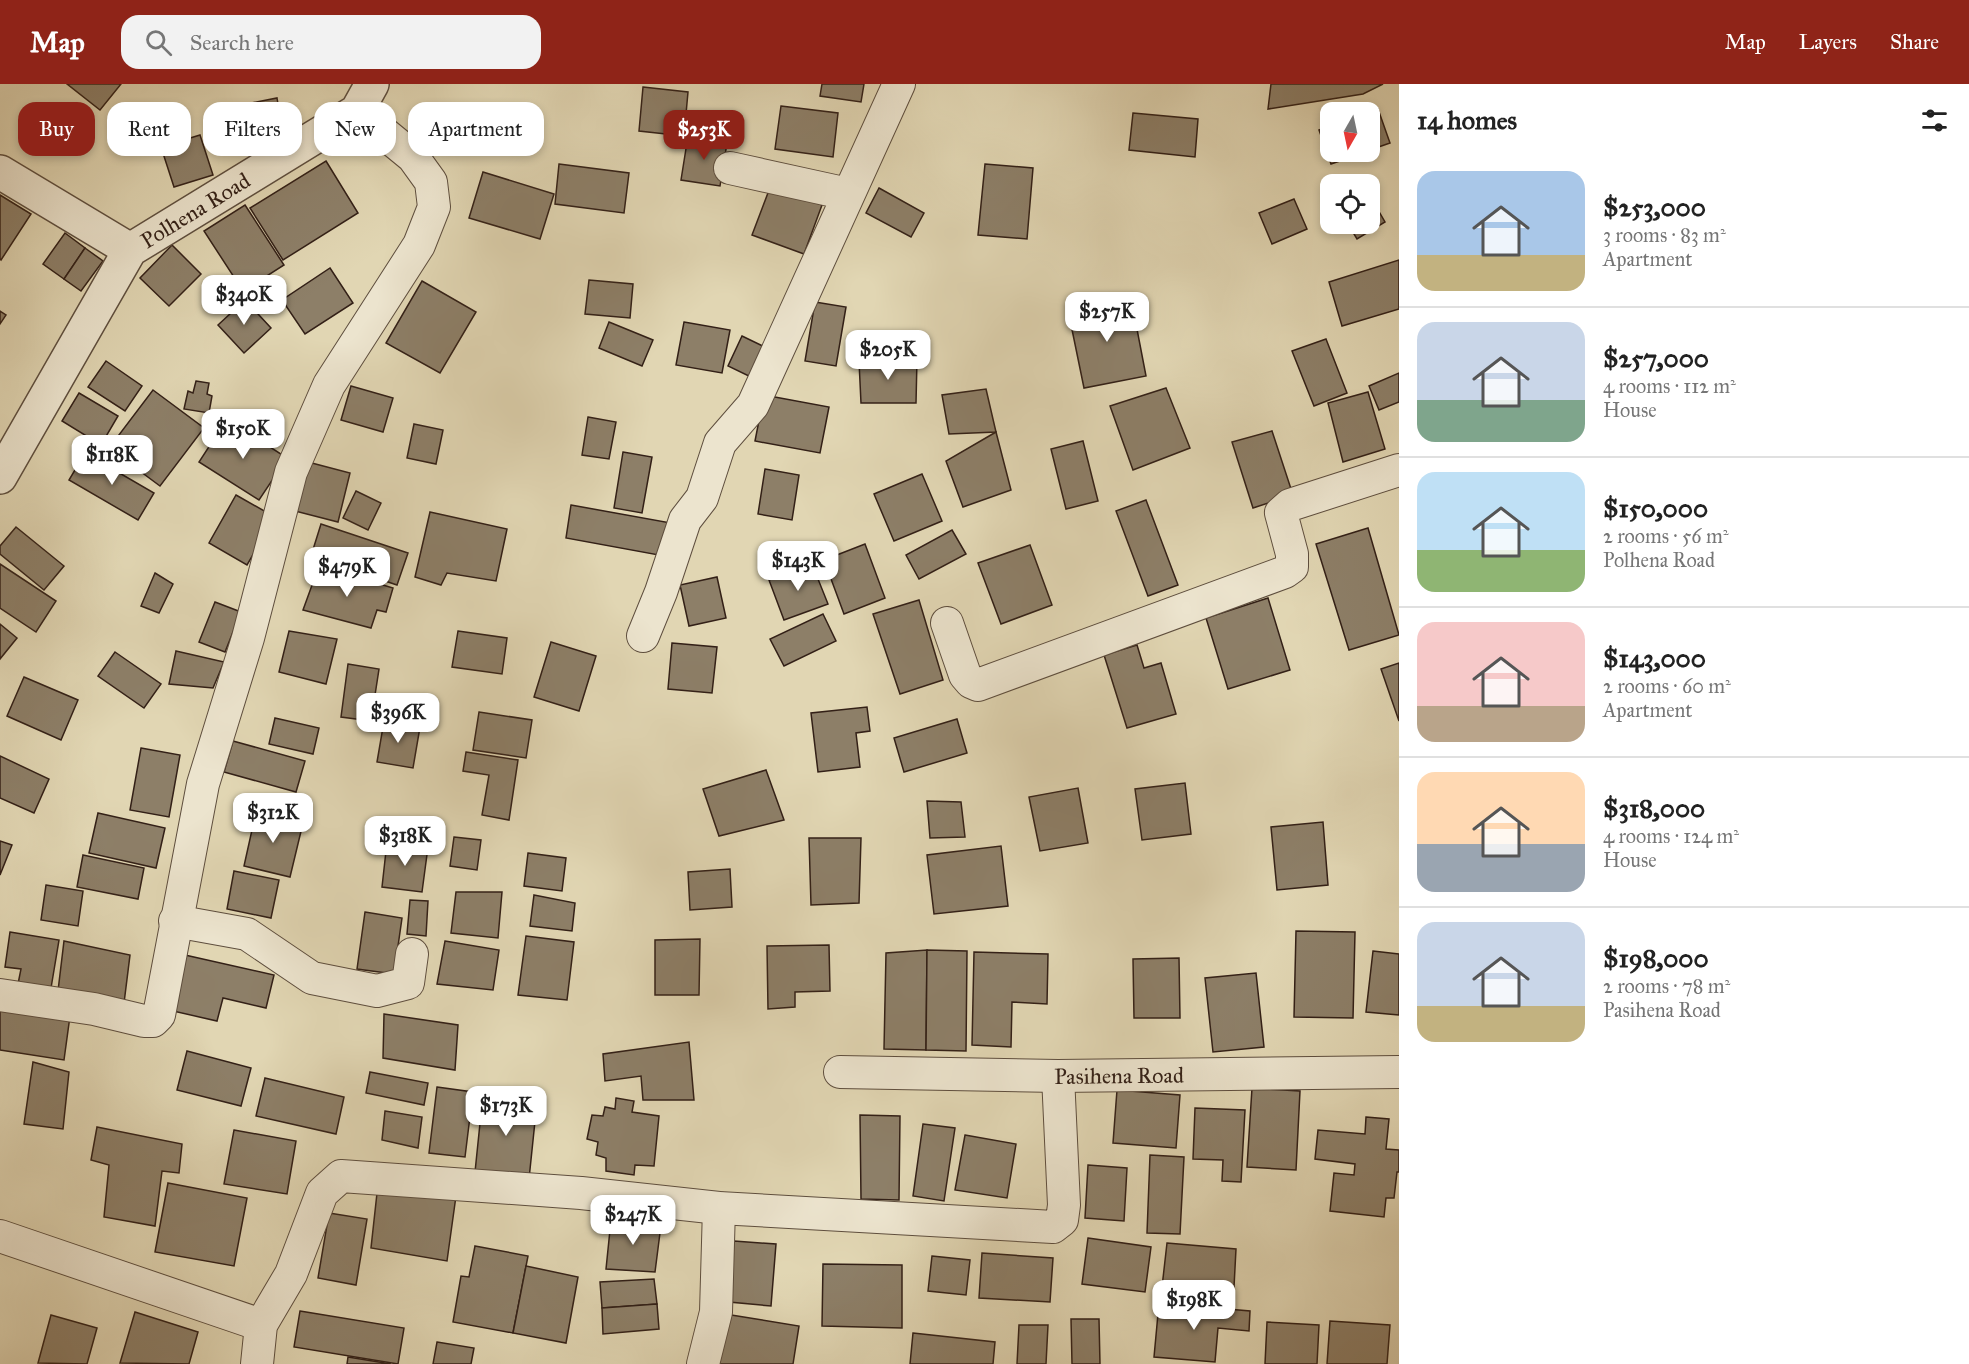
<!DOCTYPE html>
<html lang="en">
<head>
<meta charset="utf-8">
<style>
	:root { --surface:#fff; --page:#f2f2f2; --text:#222; --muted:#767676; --line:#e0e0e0; --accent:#8f2418 }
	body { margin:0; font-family:"IM FELL Great Primer",serif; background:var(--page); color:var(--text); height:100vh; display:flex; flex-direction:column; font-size:22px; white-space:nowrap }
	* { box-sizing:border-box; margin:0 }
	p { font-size:20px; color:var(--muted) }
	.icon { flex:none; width:33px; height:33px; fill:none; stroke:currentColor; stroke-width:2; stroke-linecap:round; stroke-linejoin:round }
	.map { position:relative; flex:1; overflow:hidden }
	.details { display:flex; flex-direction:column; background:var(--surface); width:570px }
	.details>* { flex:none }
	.guide { position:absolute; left:18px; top:18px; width:570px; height:54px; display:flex; gap:12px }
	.needle { width:39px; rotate:189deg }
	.buttons { position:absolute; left:1320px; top:18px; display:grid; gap:12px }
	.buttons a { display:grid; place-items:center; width:60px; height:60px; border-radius:12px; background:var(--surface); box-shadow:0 3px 9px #0003; font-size:30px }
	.price { position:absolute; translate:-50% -51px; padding:0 14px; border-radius:12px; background:#fff; color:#222; font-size:20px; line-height:39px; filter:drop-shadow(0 2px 3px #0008) }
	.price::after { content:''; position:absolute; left:50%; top:36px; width:18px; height:14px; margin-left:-9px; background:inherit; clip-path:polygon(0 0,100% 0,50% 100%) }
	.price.active { background:var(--accent); color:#fff }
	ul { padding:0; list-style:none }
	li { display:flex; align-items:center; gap:18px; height:150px; padding:0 18px }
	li+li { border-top:2px solid var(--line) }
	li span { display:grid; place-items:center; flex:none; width:168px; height:120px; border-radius:18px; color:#555 }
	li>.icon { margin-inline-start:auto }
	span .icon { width:72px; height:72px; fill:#fffc; stroke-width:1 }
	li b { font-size:26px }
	h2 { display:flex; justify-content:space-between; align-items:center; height:72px; padding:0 18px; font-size:26px }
	.chip { padding:0 21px; border-radius:18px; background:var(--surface); box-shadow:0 3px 9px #0003; font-size:21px; line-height:54px }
	.chip.active { background:var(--accent); color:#fff }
	header { display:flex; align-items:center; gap:36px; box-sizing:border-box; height:84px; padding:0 30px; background:var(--accent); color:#fff }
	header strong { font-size:28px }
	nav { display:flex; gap:33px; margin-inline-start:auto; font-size:21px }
	.search { width:420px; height:54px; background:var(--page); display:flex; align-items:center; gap:15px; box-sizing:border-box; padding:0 21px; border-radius:18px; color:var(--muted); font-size:22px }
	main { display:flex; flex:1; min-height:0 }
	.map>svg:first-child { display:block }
	.building { fill:#8d7f68; stroke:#332017; stroke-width:1.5 }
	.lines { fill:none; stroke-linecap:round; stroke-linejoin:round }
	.minor-casing { stroke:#5e4e3e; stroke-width:34 }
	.tertiary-casing { stroke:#5e4e3e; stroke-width:36 }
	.minor { stroke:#ece4ce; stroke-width:32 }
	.tertiary { stroke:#ece4ce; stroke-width:33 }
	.labels { text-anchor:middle; stroke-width:4.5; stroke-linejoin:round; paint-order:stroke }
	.street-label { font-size:22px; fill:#332017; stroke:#ece4ce }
</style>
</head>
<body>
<header>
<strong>Map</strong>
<div class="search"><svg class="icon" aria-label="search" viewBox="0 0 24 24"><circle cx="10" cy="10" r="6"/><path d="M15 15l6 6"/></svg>Search here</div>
<nav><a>Map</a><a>Layers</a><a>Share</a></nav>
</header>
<main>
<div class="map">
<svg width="1399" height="1280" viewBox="0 0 1399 1280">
	<rect width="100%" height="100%" fill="#e1d6b3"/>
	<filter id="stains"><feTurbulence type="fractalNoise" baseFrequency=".00333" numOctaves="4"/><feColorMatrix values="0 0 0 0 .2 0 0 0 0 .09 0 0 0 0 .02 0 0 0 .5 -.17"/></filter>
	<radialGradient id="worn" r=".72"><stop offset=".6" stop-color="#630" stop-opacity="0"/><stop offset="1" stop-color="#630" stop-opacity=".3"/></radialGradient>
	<g class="building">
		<polygon points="67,0 121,0 100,26"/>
		<polygon points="822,0 864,0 861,18 820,12"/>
		<polygon points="1271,0 1383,0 1363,10 1268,25"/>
		<polygon points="643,3 688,8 684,52 639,47"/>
		<polygon points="277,14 283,50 247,57 241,21"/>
		<polygon points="781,22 838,29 833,73 775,65"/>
		<polygon points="1378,25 1390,59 1370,66 1369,28"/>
		<polygon points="1133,29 1198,35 1195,73 1129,66"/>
		<polygon points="1330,42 1330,68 1366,68 1331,80 1319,46"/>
		<polygon points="200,51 213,91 174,103 161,63"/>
		<polygon points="688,52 727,59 720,102 681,96"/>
		<polygon points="326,77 358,129 283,176 250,124"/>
		<polygon points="559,80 629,89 624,129 555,120"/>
		<polygon points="985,80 1033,84 1027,155 978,151"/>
		<polygon points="483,88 554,110 540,155 469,134"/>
		<polygon points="771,101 822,121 804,170 752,151"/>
		<polygon points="879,104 924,129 911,153 866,129"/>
		<polygon points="0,111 31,130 1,176 0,175"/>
		<polygon points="1370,112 1385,138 1357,155 1348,140 1370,140"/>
		<polygon points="1294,115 1307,145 1272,160 1259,129"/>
		<polygon points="245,121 284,181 243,207 204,147"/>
		<polygon points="65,149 85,164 64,195 43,180"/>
		<polygon points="172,161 201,190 169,222 140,194"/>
		<polygon points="85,164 103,177 81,207 64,195"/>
		<polygon points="1399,176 1399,225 1342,242 1329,198"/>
		<polygon points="330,184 353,219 305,250 282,216"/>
		<polygon points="589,196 633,200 630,234 585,230"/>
		<polygon points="422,197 476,228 440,289 386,259"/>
		<polygon points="1131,214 1146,292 1084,304 1068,226"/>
		<polygon points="245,216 271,244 244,269 218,241"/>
		<polygon points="815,218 846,223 836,282 805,277"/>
		<polygon points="0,227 6,231 0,240"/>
		<polygon points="609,238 653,256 642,282 599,264"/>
		<polygon points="684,238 730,246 722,289 676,281"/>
		<polygon points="742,252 769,265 755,295 728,282"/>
		<polygon points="1326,255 1347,309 1314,322 1292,267"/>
		<polygon points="917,275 916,319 861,319 859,277"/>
		<polygon points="106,277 142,302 125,327 88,303"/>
		<polygon points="1399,289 1399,318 1379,326 1369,302"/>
		<polygon points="196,297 209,299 207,310 212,312 209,329 184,325 188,307 193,309"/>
		<polygon points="351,302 393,314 383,348 341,336"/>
		<polygon points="1166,304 1190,364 1133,386 1110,322"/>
		<polygon points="986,305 996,348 949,350 942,311"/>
		<polygon points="153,306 204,344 160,402 109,364"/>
		<polygon points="1368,308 1385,365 1343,378 1328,319"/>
		<polygon points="79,309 118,332 101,361 62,337"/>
		<polygon points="764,311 829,323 820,369 755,357"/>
		<polygon points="588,333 616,338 609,375 582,371"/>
		<polygon points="227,335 287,374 259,416 199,378"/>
		<polygon points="414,340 443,346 436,380 407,374"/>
		<polygon points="1272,347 1293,411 1253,424 1232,358"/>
		<polygon points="996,348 1011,406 963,423 946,377"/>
		<polygon points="1083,357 1098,417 1066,425 1051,365"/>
		<polygon points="623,368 652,373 642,429 614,424"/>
		<polygon points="85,369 154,409 138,436 69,396"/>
		<polygon points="308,378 350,389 338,438 295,427"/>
		<polygon points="765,385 799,391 792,436 758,430"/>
		<polygon points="922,390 942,437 894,457 874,410"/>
		<polygon points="356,407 381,419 368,446 343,434"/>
		<polygon points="236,411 275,433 247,481 209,459"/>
		<polygon points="1146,416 1178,501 1148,512 1116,427"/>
		<polygon points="571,421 671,439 664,472 566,454"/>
		<polygon points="430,428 507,445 496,497 447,489 441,501 415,493"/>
		<polygon points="321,440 408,469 397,501 311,472"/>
		<polygon points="16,443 64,482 44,506 0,470 0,462"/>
		<polygon points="1368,444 1399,551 1349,566 1316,460"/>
		<polygon points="952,446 966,470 919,495 906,471"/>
		<polygon points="865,460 885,514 844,530 824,476"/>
		<polygon points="1030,461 1052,521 1001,540 978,479"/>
		<polygon points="0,480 56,517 36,548 0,524"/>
		<polygon points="812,480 828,520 784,536 769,496"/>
		<polygon points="319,482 393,504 386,528 377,526 371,544 303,526"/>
		<polygon points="155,489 173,500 159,529 141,522"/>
		<polygon points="717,493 726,534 689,542 680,501"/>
		<polygon points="1268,514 1290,586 1228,605 1206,534"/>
		<polygon points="919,516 943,596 900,610 873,530"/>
		<polygon points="215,518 241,528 225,568 199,558"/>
		<polygon points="823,530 836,557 784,582 770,555"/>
		<polygon points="0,540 17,554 0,575"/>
		<polygon points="289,547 337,555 326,600 279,588"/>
		<polygon points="458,547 507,554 502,590 452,583"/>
		<polygon points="551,558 596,572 579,627 534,613"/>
		<polygon points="672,559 717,563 712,609 668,605"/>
		<polygon points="1137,561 1144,584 1161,579 1176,630 1127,644 1104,571"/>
		<polygon points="176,567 224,578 213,604 169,600"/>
		<polygon points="115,568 161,600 144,624 98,592"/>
		<polygon points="1399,579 1399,637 1381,585"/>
		<polygon points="348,580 379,585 371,637 341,633"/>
		<polygon points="24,593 78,616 61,656 7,632"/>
		<polygon points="867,623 870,647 856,649 860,683 818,688 811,629"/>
		<polygon points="479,628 532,636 526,674 473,666"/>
		<polygon points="275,634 319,644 313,670 269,660"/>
		<polygon points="957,635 967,669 904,688 894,654"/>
		<polygon points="384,637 420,643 413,684 377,678"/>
		<polygon points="233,657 305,677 296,708 224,688"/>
		<polygon points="141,664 180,671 169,733 130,726"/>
		<polygon points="466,668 518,676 509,736 482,731 489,691 463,687"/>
		<polygon points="0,672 49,695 34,729 0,714"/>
		<polygon points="766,686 784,736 719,752 703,705"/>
		<polygon points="1185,699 1191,750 1142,756 1135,705"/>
		<polygon points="1078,704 1088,759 1040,767 1029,713"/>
		<polygon points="927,717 961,718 965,753 930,754"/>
		<polygon points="256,728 303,739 290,793 244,782"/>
		<polygon points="98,729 165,744 156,784 89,769"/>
		<polygon points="1323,738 1328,801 1277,806 1271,743"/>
		<polygon points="454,753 481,756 477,786 450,782"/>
		<polygon points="809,754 861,754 859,819 811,821"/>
		<polygon points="0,757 12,761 0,791"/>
		<polygon points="387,758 428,763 422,808 382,803"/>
		<polygon points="1001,762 1008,822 934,830 927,771"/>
		<polygon points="528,769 566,774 562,807 524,802"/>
		<polygon points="83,771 144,784 138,815 77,803"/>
		<polygon points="730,785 732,823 690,826 688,788"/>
		<polygon points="234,787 279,796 271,834 227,825"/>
		<polygon points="46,801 83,807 78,842 41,836"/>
		<polygon points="456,808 502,808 498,854 451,849"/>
		<polygon points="534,811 575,819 572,847 530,842"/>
		<polygon points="410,816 428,817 426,852 407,850"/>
		<polygon points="365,828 402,834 394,890 357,885"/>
		<polygon points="1296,847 1355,848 1353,934 1294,933"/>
		<polygon points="10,848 59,856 50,910 17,905 21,885 5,883"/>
		<polygon points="526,852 574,858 567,916 518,911"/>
		<polygon points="700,855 699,911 655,911 655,856"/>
		<polygon points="64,857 130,871 124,919 58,907"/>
		<polygon points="445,857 499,866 493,906 437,900"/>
		<polygon points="829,861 830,907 795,908 795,923 768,925 767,862"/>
		<polygon points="927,866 926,966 884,965 886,869"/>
		<polygon points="927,866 967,867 966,967 926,966"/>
		<polygon points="1373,867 1399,870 1399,931 1366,928"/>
		<polygon points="974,868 1048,870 1047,920 1012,918 1011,963 972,961"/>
		<polygon points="185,871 274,891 266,924 223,914 217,937 173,927"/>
		<polygon points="1179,874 1180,934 1134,934 1133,875"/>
		<polygon points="1256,889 1264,963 1213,968 1205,894"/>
		<polygon points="0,921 70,932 64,976 0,966"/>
		<polygon points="384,930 458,941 455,986 383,974"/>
		<polygon points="689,958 694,1016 643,1016 641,992 605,997 603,970"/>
		<polygon points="187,967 251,984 241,1022 177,1006"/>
		<polygon points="33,978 69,988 63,1045 24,1040"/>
		<polygon points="370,988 428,999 424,1021 366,1009"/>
		<polygon points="265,994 344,1013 336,1050 256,1032"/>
		<polygon points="437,1003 473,1008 465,1073 429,1069"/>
		<polygon points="1252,1004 1300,1007 1296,1086 1247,1083"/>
		<polygon points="1117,1006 1180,1011 1176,1064 1113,1059"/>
		<polygon points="483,1010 537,1018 529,1095 475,1088"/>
		<polygon points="616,1014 634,1017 632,1028 659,1032 654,1082 635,1081 634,1091 606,1087 606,1074 596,1071 598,1058 587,1055 592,1031 603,1032 605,1023 615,1025"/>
		<polygon points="1195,1024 1245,1026 1241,1098 1222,1097 1223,1076 1193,1075"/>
		<polygon points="385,1027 422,1033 418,1064 382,1056"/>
		<polygon points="860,1031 900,1032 899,1116 861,1115"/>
		<polygon points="1366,1033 1389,1035 1386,1065 1399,1066 1399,1088 1397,1088 1394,1114 1386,1114 1384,1133 1330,1127 1334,1089 1354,1091 1355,1080 1315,1075 1318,1046 1365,1050"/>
		<polygon points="923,1040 955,1044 944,1117 913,1112"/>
		<polygon points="97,1043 182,1060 179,1089 162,1087 155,1142 104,1133 109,1081 91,1076"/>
		<polygon points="234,1046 296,1057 287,1110 224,1100"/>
		<polygon points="965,1051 1016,1060 1007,1114 955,1106"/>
		<polygon points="1150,1071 1184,1073 1180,1150 1147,1149"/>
		<polygon points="1088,1081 1127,1084 1124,1137 1085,1134"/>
		<polygon points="168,1099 247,1114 234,1182 155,1168"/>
		<polygon points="378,1100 456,1112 447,1177 371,1164"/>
		<polygon points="329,1129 367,1135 356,1201 318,1194"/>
		<polygon points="611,1136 661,1141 655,1188 606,1185"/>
		<polygon points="1088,1154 1151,1163 1145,1208 1082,1200"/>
		<polygon points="734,1157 776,1160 771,1222 729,1218"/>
		<polygon points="1167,1159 1236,1165 1234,1203 1207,1200 1203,1214 1161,1212"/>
		<polygon points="475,1162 528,1172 513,1249 453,1238 461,1192 469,1193"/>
		<polygon points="982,1169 1053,1174 1050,1218 979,1214"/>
		<polygon points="932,1172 970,1176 966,1211 928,1207"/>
		<polygon points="823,1180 902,1181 902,1244 822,1242"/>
		<polygon points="526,1182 578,1193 566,1259 513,1249"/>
		<polygon points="654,1195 657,1220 602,1224 600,1198"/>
		<polygon points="1159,1219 1250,1227 1249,1247 1218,1244 1215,1278 1154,1273"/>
		<polygon points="657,1220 659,1245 603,1250 602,1224"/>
		<polygon points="300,1227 404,1244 398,1280 294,1263"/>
		<polygon points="135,1228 198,1248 189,1280 120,1279"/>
		<polygon points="725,1230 799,1242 793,1280 717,1280"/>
		<polygon points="51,1231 97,1244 87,1280 38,1279"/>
		<polygon points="1071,1235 1099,1235 1100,1280 1072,1280"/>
		<polygon points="1330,1237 1390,1241 1387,1280 1327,1280"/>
		<polygon points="1267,1238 1319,1241 1317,1280 1265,1280"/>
		<polygon points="1019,1241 1048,1241 1046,1280 1017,1280"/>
		<polygon points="913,1249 995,1258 993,1280 910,1280"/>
		<polygon points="437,1258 474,1264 471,1280 433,1280"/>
		<polygon points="348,1273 391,1280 347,1280"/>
	</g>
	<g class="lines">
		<g class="minor-casing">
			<g id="minor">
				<polyline points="730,84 848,110"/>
				<polyline points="947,539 965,591 971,598 978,601 1285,488 1292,483 1292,470 1281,429 1290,421 1399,386"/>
				<polyline points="643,552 661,508 685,436 702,414 720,359 753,321 899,0"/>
				<polyline points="175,837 247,850 312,894 377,907 408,899 412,870"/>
				<polyline points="0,911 94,925 144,937 153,937 159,931 203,700 248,554 291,388 329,301 419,161 434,123 431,98 413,73 357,27"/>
				<path id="s1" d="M840 988 1058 992 1399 988"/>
				<polyline points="0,1152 261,1241"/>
				<polyline points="257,1280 261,1241 291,1190 322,1109 341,1092 581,1109 719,1124 1053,1143 1062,1136 1064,1121 1058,992"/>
				<polyline points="703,1280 716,1228 719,1124"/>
			</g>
		</g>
		<g class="tertiary-casing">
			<g id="tertiary">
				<polyline points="0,88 130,166"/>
				<path id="s2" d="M0 393 130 166 357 27 372 0"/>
			</g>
		</g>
		<use href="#minor" class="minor"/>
		<use href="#tertiary" class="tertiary"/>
	</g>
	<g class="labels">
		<g class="street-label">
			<text dy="8" stroke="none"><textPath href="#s2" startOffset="338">Polhena Road</textPath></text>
			<text dy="8" stroke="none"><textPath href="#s1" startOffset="279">Pasihena Road</textPath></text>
		</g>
	</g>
	<rect width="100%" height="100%" filter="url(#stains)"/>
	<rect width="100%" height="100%" fill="url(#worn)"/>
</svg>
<div class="buttons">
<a><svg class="needle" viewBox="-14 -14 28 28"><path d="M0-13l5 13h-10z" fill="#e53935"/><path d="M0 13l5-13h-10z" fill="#767676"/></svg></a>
<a><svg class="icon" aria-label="locate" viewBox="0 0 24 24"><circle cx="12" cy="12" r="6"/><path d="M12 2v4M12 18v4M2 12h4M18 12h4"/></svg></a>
</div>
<b class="price active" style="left:704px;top:77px">$253K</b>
<b class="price" style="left:244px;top:242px">$340K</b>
<b class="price" style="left:1107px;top:259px">$257K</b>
<b class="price" style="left:888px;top:297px">$205K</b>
<b class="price" style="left:243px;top:376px">$150K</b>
<b class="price" style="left:112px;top:402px">$118K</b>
<b class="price" style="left:798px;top:508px">$143K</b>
<b class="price" style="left:347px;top:514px">$479K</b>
<b class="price" style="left:398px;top:660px">$396K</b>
<b class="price" style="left:273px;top:760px">$312K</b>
<b class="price" style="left:405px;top:783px">$318K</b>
<b class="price" style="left:506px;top:1053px">$173K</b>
<b class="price" style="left:633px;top:1162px">$247K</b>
<b class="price" style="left:1194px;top:1247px">$198K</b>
<div class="guide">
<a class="chip active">Buy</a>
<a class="chip">Rent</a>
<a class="chip">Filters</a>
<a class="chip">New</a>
<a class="chip">Apartment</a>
</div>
</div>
<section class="details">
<h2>14 homes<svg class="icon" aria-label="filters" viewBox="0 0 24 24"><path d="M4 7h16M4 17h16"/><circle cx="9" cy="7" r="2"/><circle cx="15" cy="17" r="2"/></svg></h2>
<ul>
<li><span style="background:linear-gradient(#a9c7e8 70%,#c2b280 0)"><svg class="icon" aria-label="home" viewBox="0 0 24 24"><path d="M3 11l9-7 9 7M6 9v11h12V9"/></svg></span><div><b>$253,000</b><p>3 rooms · 83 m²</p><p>Apartment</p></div></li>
<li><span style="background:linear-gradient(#c9d6e8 65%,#7fa58c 0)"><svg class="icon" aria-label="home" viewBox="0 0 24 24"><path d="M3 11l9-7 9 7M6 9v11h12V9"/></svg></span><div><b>$257,000</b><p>4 rooms · 112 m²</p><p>House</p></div></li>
<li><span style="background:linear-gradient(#bfe0f5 65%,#8fb573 0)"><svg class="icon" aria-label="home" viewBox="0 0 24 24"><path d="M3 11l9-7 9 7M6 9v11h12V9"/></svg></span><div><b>$150,000</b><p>2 rooms · 56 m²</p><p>Polhena Road</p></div></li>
<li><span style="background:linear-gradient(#f6c9c9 70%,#b9a48a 0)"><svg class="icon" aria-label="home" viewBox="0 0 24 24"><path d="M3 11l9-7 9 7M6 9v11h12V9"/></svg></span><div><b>$143,000</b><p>2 rooms · 60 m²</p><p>Apartment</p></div></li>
<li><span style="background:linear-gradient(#ffd9b3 60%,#9aa5b1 0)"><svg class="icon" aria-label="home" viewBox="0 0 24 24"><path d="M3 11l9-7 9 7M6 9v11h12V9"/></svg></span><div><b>$318,000</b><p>4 rooms · 124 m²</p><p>House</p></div></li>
<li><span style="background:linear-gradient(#c9d6e8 70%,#c2b280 0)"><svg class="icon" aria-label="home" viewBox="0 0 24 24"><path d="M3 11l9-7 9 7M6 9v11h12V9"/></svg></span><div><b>$198,000</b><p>2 rooms · 78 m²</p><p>Pasihena Road</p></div></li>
</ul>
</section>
</main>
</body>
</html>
